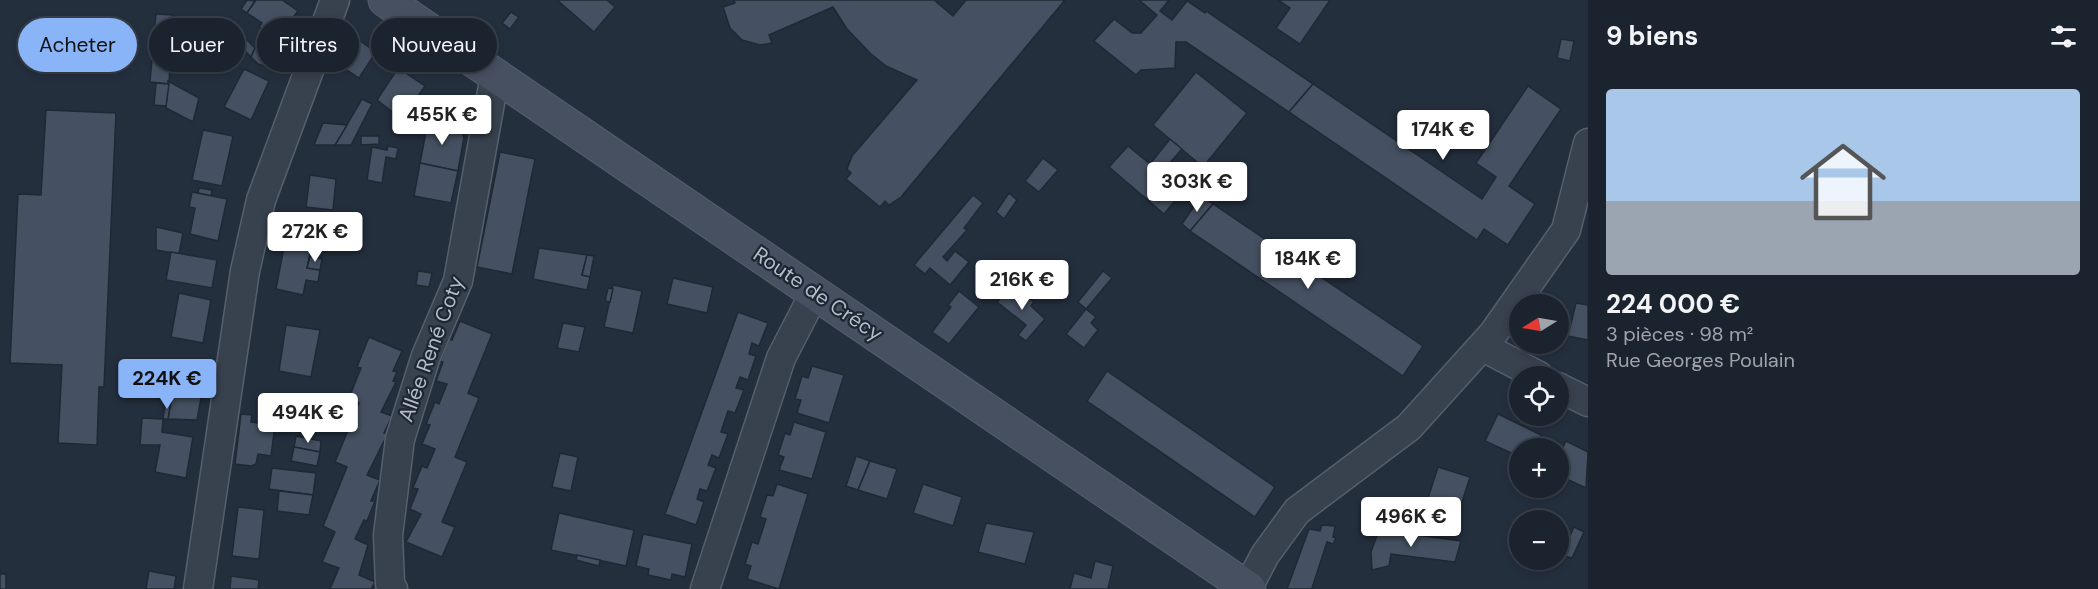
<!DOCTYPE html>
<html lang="fr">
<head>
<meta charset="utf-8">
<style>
	:root { --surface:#1b232e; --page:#242b36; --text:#f1f3f6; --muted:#a0a4aa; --line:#39404a; --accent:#8ab4f8 }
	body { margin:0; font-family:"DM Sans",sans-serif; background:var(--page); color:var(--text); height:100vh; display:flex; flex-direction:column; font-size:22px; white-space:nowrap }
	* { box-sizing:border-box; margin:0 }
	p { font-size:20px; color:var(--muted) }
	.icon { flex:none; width:33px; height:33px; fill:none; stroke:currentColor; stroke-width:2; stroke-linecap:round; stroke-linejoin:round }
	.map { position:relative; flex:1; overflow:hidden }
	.drawer { display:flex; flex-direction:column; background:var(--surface); width:510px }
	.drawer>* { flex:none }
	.banner { position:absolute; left:18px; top:18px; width:570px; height:54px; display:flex; gap:12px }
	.needle { width:39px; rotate:259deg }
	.fabs { position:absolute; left:1509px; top:294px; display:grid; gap:12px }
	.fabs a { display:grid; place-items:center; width:60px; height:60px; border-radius:50%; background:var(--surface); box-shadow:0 3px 9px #0003,0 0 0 2px var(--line); font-size:30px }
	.price { position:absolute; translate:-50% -51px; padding:0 14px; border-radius:6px; background:#fff; color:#222; font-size:20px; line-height:39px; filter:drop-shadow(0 2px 3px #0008) }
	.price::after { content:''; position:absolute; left:50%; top:36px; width:18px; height:14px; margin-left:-9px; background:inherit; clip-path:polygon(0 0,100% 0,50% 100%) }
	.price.active { background:var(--accent); color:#111 }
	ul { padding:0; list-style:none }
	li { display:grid; align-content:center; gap:12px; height:318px; padding:0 18px }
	li span { display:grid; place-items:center; height:186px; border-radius:6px; color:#555 }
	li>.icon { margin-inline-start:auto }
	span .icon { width:108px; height:108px; fill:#fffc; stroke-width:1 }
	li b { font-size:26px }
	h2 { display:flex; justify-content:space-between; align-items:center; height:72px; padding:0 18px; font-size:26px }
	.pill { padding:0 21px; border-radius:27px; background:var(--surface); box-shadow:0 3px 9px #0003,0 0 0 2px var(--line); font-size:21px; line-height:54px }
	.pill.active { background:var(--accent); color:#111 }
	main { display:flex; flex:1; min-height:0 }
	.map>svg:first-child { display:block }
	.building { fill:#455162; stroke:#1f2835; stroke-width:1.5 }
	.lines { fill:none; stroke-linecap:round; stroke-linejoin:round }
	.street-casing { stroke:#565f6c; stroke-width:31 }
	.secondary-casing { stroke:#565f6c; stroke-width:35 }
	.street { stroke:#38414e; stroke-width:28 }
	.secondary { stroke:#465061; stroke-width:33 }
	.labels { text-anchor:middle; stroke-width:4.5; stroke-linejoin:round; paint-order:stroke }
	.street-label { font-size:21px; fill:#b4bcc9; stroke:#1d2633 }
</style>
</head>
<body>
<main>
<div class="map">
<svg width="1588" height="589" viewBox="0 0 1588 589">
	<rect width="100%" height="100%" fill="#242f3e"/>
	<g class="building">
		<polygon points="247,0 255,1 247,13 241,9"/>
		<polygon points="282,0 298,11 277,38 259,27 262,23 247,13 256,0"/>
		<polygon points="557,0 607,0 615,7 594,32"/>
		<polygon points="734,0 934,0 953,16 966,0 1065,0 901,197 889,205 885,201 880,207 846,179 851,173 847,169 852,156 917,80 886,66 871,54 847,29 833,7 769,35 772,43 760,45 742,40 730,28 723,7 735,3"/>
		<polygon points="1139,0 1169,0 1160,11 1172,20 1187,1 1205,13 1206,11 1313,84 1289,112 1186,42 1176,42 1175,68 1141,70 1136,75 1094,41 1114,19 1132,33 1141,33 1157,15"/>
		<polygon points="1278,0 1330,0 1300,44 1276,28 1290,8"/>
		<polygon points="511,12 519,17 510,29 502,23"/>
		<polygon points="156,14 173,15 169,84 150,82"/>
		<polygon points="228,22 247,40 241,47 222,29"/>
		<polygon points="222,29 244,50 237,65 211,53"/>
		<polygon points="350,34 376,52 359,78 332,60"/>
		<polygon points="1561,39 1574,41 1570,61 1557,58"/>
		<polygon points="247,40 255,48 251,57 241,47"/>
		<polygon points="275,44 303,53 294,75 258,64 251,57 255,48 272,54"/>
		<polygon points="398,68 425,86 407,112 398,106 394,113 377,100"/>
		<polygon points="244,69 269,81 251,120 224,107"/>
		<polygon points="1196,72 1247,113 1203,167 1153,125"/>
		<polygon points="168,81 199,98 193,122 166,108"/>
		<polygon points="156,83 169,84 166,106 154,105"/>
		<polygon points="1313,84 1482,199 1496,177 1476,163 1528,86 1561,109 1509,186 1535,204 1508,245 1484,229 1477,240 1289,112"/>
		<polygon points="362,99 372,104 351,145 335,145"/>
		<polygon points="46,110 116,113 104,387 99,387 97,445 58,443 62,365 10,363 18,194 41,195"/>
		<polygon points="428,121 458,127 464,137 458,171 420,163"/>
		<polygon points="323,123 347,125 335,145 314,145"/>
		<polygon points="203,130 233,136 222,186 192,180"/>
		<polygon points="361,136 379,136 379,144 361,145"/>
		<polygon points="1170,139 1182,149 1161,173 1150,164"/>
		<polygon points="388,146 398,148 396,159 386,157 382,183 367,180 372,147 387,150"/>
		<polygon points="1128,146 1183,191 1164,214 1109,167"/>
		<polygon points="500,152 535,159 512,274 477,267"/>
		<polygon points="1043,158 1058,170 1039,192 1025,181"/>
		<polygon points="420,163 458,171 451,203 414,196"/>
		<polygon points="310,175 336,179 333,210 306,207"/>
		<polygon points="199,188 212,190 211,196 198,193"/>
		<polygon points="192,192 227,199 218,241 190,234 195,208 189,207"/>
		<polygon points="1009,193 1017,200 1004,219 996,212"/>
		<polygon points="973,195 983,203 964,228 967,230 943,257 947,261 955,251 969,262 950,285 930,268 925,274 914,265"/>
		<polygon points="1201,196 1213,204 1190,231 1182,224"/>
		<polygon points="1213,204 1423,346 1403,376 1190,231"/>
		<polygon points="288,226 315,231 307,268 320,270 318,282 306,280 303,295 276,289"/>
		<polygon points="156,227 183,233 179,254 156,250"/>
		<polygon points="539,248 587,255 582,275 590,277 587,290 533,279"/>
		<polygon points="171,252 217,260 212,288 166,280"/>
		<polygon points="587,255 594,256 590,277 582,275"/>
		<polygon points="310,256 322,259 320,270 307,268"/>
		<polygon points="418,271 432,273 429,287 416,285"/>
		<polygon points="1103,271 1112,278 1086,309 1078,302"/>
		<polygon points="673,278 713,287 707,313 667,304"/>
		<polygon points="613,285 642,291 633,333 604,327"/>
		<polygon points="1011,286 1034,302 1031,306 1045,319 1026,341 1018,335 1026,325 997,302"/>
		<polygon points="608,288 613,289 610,302 605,301"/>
		<polygon points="959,291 979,307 949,344 932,332 951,307 948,305"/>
		<polygon points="179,293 211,300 203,343 171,337"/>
		<polygon points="1576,303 1588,305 1588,340 1568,336"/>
		<polygon points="1086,309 1096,317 1091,323 1098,330 1084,348 1066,334"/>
		<polygon points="738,312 768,323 759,346 752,343 749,354 756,356 748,380 740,377 736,388 744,390 735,413 728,411 721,432 728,434 719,458 712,455 708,465 716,468 707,491 700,489 697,499 704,502 696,525 665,514"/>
		<polygon points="460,321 492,334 468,393 479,398 455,457 467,462 442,522 455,527 442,557 406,542 421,514 410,509 418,489 413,488 422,466 427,468 435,449 422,444 430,425 426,424 435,402 439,404 447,384 436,381 443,362 440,361 449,339 452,340"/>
		<polygon points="563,323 585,327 579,352 557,348"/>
		<polygon points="286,325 320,330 311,377 279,371"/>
		<polygon points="369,337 402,351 393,371 397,372 393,381 396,382 381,412 392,416 384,433 387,435 367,475 380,480 371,501 375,501 367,521 364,520 355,539 368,545 359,575 375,582 371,589 330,589 339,568 322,562 335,532 323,526 347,467 335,462 359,403 349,398 361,368 357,367"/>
		<polygon points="178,360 207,365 197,420 168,419"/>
		<polygon points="812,366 844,375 829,423 797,413 801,400 795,399 802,376 808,378"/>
		<polygon points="1107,371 1275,487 1255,517 1087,401"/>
		<polygon points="166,400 171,401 168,419 163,419"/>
		<polygon points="241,414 252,415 251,422 275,425 271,456 258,454 256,464 251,466 235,464"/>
		<polygon points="1498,414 1541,435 1535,448 1520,448 1520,457 1485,441"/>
		<polygon points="142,418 163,419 162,432 193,437 186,478 155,472 160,445 140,445"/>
		<polygon points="794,422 826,432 812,479 779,470 784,457 778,455 785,433 790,435"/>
		<polygon points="296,436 321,441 320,452 294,447"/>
		<polygon points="1566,441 1588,452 1586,488 1558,475 1558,456"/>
		<polygon points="294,447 320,452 317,466 291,461"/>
		<polygon points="560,453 578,457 571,491 552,487"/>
		<polygon points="856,456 870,461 858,490 846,486"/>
		<polygon points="870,461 897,469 887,499 858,490"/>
		<polygon points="1438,467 1470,477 1455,524 1423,514"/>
		<polygon points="272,468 316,473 313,495 269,489"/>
		<polygon points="777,484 808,494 779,589 747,579 751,566 745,564 752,542 758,544 766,519 760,517 767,495 773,496"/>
		<polygon points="923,484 962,497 953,526 913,513"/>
		<polygon points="279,491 313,495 309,515 277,511"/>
		<polygon points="238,507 264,510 259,559 232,556"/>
		<polygon points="559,513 634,530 626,566 551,550"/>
		<polygon points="986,523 1034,532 1025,564 978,552"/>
		<polygon points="1322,525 1335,526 1333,537 1336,538 1333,544 1327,542 1312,588 1314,589 1287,589 1309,529 1320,531"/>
		<polygon points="1574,527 1584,532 1572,558 1561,555"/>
		<polygon points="1379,530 1461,541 1455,562 1391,554 1389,566 1372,570 1371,552"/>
		<polygon points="643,534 692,544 685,577 672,574 671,580 648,575 649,569 636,566"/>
		<polygon points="577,555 600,560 599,566 576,560"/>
		<polygon points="1095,561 1113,566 1108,589 1070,589 1074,573 1091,578"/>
		<polygon points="149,571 176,576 174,589 146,589"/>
		<rect x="0" y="574" width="6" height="15"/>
		<polygon points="231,576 259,580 258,589 230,589"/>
	</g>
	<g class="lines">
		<g class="street-casing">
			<g id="street">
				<polyline points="1483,347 1539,376"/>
				<polyline points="1558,387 1588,402"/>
				<polyline points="198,589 245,271 261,200 335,0"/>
				<polyline points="393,589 390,584 388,535 400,439 426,356 458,281 495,75"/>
				<polyline points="705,589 781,358 815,292"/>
				<polyline points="1247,589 1265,555 1297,511 1409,427 1493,334 1566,230 1588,143"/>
			</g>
		</g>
		<g class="secondary-casing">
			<polyline id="secondary" points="385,0 1249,589"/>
		</g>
		<use href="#street" class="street"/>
		<use href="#secondary" class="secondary"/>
	</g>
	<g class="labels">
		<g class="street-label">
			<text transform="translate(818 294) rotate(34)" y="7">Route de Crécy</text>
			<text transform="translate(431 349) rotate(-70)" y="7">Allée René Coty</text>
		</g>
	</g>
</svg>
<div class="fabs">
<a><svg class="needle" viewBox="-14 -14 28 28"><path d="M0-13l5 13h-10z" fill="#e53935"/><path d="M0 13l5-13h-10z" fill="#a0a4aa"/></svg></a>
<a><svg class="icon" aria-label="locate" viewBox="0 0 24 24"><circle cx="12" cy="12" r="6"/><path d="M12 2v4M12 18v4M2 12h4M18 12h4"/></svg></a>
<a>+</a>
<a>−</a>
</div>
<b class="price" style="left:442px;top:146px">455K €</b>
<b class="price" style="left:1443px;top:161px">174K €</b>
<b class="price" style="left:1197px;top:213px">303K €</b>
<b class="price" style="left:315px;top:263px">272K €</b>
<b class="price" style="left:1308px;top:290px">184K €</b>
<b class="price" style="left:1022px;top:311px">216K €</b>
<b class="price active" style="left:167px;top:410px">224K €</b>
<b class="price" style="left:308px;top:444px">494K €</b>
<b class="price" style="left:1411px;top:548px">496K €</b>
<div class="banner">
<a class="pill active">Acheter</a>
<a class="pill">Louer</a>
<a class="pill">Filtres</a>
<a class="pill">Nouveau</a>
</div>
</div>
<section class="drawer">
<h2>9 biens<svg class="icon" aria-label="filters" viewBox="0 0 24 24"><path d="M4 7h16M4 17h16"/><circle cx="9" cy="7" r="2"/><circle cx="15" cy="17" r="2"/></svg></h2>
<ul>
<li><span style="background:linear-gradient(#a9c7e8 60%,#9aa5b1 0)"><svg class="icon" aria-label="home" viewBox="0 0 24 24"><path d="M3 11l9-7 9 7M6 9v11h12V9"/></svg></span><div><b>224 000 €</b><p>3 pièces · 98 m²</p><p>Rue Georges Poulain</p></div></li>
</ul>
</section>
</main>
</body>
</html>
